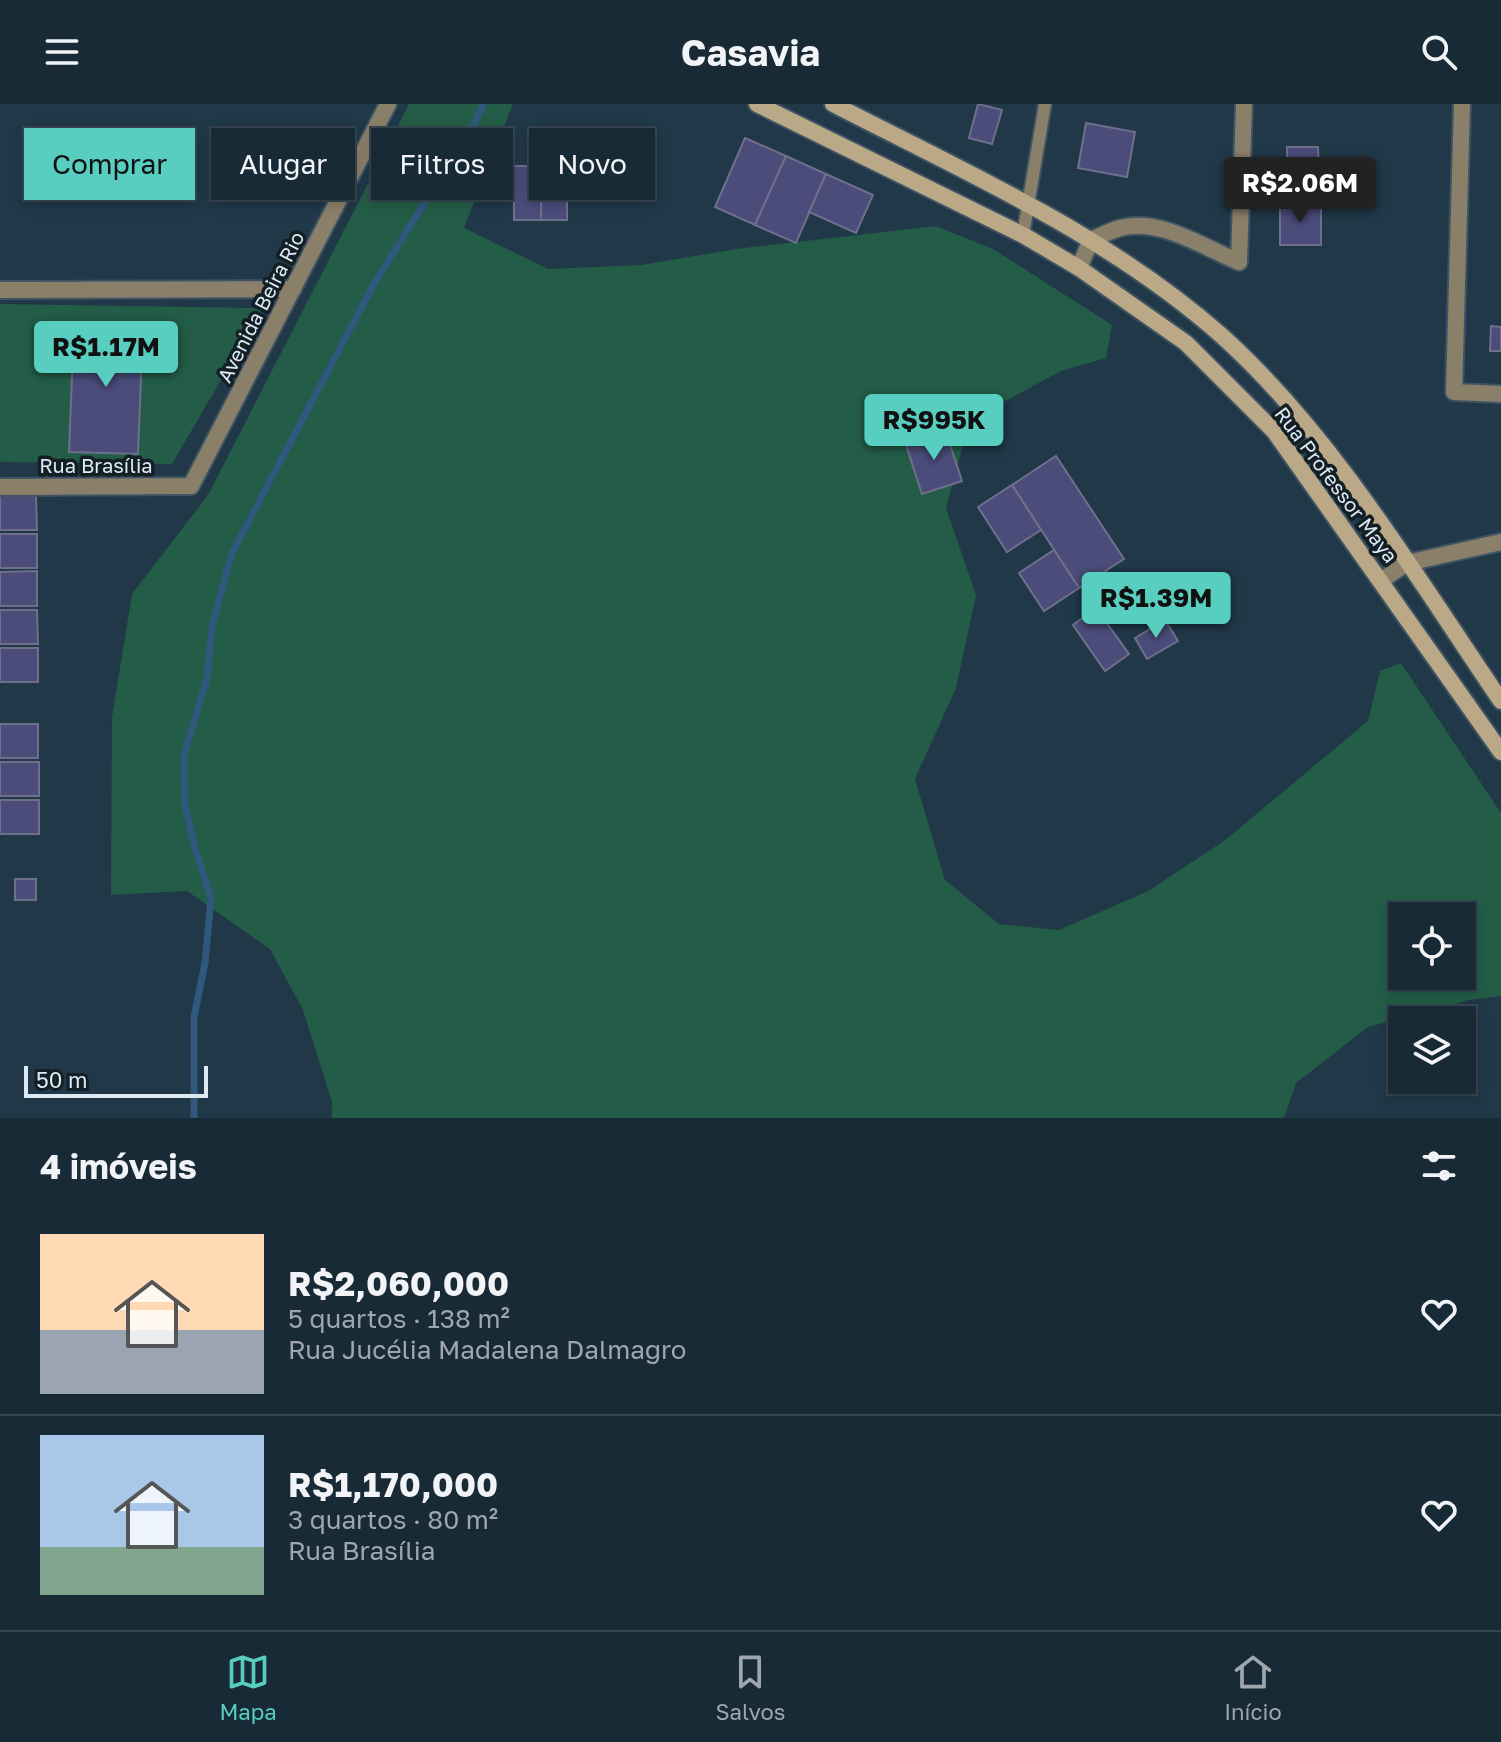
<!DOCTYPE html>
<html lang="pt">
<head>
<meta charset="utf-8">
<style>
	:root { --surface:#182a36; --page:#253642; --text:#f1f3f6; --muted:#9fa7ad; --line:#364651; --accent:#58cec0 }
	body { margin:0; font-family:"Golos Text",sans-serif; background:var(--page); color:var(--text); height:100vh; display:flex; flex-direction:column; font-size:30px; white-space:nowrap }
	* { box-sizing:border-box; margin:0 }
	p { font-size:26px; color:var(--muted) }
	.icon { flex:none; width:44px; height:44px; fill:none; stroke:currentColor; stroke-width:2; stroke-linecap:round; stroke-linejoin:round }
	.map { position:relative; height:1014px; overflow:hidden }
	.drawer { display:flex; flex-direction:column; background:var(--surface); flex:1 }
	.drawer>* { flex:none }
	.hud { position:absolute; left:24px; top:24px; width:800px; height:72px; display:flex; gap:16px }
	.fabs { position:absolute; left:1388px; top:798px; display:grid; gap:16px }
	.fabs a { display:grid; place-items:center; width:88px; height:88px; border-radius:0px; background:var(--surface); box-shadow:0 4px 12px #0003,0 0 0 2px var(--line); font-size:40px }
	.scale { position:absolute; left:24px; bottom:20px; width:184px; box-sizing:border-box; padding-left:8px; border:4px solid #dceaf4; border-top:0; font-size:22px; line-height:28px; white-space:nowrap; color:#dceaf4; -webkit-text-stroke:6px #141e25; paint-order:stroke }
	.price { position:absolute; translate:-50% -68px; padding:0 18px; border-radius:8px; background:var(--accent); color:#111; font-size:26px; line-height:52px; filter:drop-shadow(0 2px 4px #0008) }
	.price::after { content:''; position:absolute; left:50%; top:48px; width:24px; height:18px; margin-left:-12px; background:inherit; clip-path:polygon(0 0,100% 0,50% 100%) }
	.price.current { background:#222; color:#fff }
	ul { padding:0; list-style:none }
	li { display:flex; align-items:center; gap:24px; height:200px; padding:0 40px }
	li+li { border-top:2px solid var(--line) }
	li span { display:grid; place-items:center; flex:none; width:224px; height:160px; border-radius:0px; color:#555 }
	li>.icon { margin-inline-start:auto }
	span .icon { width:96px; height:96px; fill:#fffc; stroke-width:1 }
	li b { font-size:34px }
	h2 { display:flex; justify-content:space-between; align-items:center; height:96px; padding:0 40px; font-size:34px }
	.tag { padding:0 28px; border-radius:0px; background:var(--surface); box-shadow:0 4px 12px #0003,0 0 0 2px var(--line); font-size:28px; line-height:72px }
	.tag.current { background:var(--accent); color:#111 }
	header { display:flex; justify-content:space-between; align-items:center; height:104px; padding:0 40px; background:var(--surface); font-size:36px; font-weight:700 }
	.tabs { display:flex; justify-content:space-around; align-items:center; height:112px; border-top:2px solid var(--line); background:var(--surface); font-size:22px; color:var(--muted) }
	.tabs a { display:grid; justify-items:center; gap:4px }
	.tabs .current { color:var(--accent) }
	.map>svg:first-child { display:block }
	.green { fill:#235d47; fill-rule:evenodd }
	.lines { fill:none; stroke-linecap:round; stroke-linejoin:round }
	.stream { stroke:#30587c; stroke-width:7 }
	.building { fill:#4b4c7a; stroke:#6e708b; stroke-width:2 }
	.service-casing { stroke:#3e5464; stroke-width:16 }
	.minor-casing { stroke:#3e5464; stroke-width:20 }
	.secondary-casing { stroke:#3e5464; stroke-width:20 }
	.service { stroke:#8a7f69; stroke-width:12 }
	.minor { stroke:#8a7f69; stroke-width:16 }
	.secondary { stroke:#baa886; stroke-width:16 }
	.labels { text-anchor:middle; stroke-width:7; stroke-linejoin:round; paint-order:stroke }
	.street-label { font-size:20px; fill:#dceaf4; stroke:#141e25 }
</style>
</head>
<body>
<header><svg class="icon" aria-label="menu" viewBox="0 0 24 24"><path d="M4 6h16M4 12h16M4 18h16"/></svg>Casavia<svg class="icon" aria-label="search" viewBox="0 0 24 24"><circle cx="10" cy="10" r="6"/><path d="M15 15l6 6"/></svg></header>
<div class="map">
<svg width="1501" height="1014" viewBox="0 0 1501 1014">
	<rect width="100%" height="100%" fill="#203848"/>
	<g class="green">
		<path d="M409 0H513L464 124 548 165 641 161 736 145 936 122 993 145 1112 221 1106 254 1061 267 970 316 946 404 976 491 956 584 915 675 945 776 999 820 1059 826 1148 787 1224 737 1368 617 1380 567 1401 559 1501 709V892L1469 896 1368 923 1296 979 1284 1014H332V998L303 906 270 845 187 787 111 791 112 613 132 490 208 391ZM1402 812H1462V872H1402Z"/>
		<polygon points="0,200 263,204 172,360 0,358"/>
	</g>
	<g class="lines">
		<polyline class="stream" points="194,1014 194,913 205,859 211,794 195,744 185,701 184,651 207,574 212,522 232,449 375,178 476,17 483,0"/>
	</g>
	<g class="building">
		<polygon points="978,0 1002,6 992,40 969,34"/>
		<polygon points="1086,19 1135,28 1127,73 1078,64"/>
		<polygon points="745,34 786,52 755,121 715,103"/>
		<polygon points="1287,43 1318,43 1319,68 1287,68"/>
		<polygon points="786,52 826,70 796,139 755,121"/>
		<rect x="514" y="62" width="27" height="54"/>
		<rect x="541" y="62" width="26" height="54"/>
		<polygon points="826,70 873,91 856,129 809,108"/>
		<rect x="1280" y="101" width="41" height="40"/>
		<polygon points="74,220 143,222 138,350 69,348"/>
		<polygon points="1491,222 1501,223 1501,247 1490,247"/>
		<polygon points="945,325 962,377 922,390 905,338"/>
		<polygon points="1056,352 1124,455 1079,484 1012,381"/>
		<polygon points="1012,381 1041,426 1007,448 978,403"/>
		<polygon points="0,392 36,392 37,426 0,426"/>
		<rect x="0" y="430" width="37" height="34"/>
		<polygon points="1054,446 1079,484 1044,507 1019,469"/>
		<polygon points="37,467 37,502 0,502 0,468"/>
		<polygon points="1096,504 1129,550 1105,567 1073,521"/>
		<polygon points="0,506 37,506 38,540 0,540"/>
		<polygon points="1165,516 1178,537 1147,555 1135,534"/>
		<rect x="0" y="544" width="38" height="34"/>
		<rect x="0" y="620" width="38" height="34"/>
		<rect x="0" y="658" width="39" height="34"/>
		<rect x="0" y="696" width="39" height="34"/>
		<rect x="15" y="775" width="21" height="21"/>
	</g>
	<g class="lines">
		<g class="service-casing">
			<polyline id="service" points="1023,131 1045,0"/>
		</g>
		<g class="minor-casing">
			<g id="minor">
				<polyline points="1462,0 1454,288 1501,290"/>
				<path d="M1079 164 1091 136C1100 132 1110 127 1120 124 1159 113 1205 144 1239 158L1244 0"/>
				<polyline points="0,186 293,185"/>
				<polyline points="0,383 191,382 388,0"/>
				<polyline points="1382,476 1407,459 1501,438"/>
			</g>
		</g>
		<g class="secondary-casing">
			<g id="secondary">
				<polyline points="757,0 1023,131 1079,164 1186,239 1274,327 1501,648"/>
				<path d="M833 0C967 69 1108 131 1222 232 1333 332 1417 474 1501 597"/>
			</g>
		</g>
		<use href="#service" class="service"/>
		<use href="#minor" class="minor"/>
		<use href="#secondary" class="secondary"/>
	</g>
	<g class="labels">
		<g class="street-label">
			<text transform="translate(261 203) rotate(-63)" y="7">Avenida Beira Rio</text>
			<text x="96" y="369">Rua Brasília</text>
			<text transform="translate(1336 381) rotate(53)" y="7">Rua Professor Maya</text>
		</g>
	</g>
</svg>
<div class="fabs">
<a><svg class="icon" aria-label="locate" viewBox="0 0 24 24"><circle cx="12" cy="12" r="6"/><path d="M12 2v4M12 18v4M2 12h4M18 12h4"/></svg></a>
<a><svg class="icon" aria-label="layers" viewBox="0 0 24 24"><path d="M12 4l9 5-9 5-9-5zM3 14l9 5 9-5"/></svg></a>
</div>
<div class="scale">50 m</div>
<b class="price current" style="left:1300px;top:121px">R$2.06M</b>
<b class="price" style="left:106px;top:285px">R$1.17M</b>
<b class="price" style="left:934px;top:358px">R$995K</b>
<b class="price" style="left:1156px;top:536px">R$1.39M</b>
<div class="hud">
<a class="tag current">Comprar</a>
<a class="tag">Alugar</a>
<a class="tag">Filtros</a>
<a class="tag">Novo</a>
</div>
</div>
<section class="drawer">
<h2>4 imóveis<svg class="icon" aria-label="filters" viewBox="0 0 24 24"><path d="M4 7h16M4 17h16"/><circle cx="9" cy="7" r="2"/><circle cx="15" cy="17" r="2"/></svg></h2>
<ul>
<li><span style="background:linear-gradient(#ffd9b3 60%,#9aa5b1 0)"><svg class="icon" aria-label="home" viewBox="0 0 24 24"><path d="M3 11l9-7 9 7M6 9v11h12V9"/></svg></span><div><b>R$2,060,000</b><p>5 quartos · 138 m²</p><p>Rua Jucélia Madalena Dalmagro</p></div><svg class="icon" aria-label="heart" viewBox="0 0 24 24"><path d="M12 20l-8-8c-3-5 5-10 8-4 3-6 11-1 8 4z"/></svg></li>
<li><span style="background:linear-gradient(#a9c7e8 70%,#7fa58c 0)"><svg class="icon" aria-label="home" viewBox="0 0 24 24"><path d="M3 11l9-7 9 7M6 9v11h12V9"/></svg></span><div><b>R$1,170,000</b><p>3 quartos · 80 m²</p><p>Rua Brasília</p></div><svg class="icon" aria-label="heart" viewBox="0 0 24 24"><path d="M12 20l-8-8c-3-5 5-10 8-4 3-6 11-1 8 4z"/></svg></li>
</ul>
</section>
<nav class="tabs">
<a class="current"><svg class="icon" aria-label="map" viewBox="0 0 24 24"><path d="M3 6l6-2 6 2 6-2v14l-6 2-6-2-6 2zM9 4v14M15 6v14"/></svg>Mapa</a>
<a><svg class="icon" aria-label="saved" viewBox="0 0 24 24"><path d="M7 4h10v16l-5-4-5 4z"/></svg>Salvos</a>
<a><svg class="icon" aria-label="home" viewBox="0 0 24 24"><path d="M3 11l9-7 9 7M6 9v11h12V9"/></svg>Início</a>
</nav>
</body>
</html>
